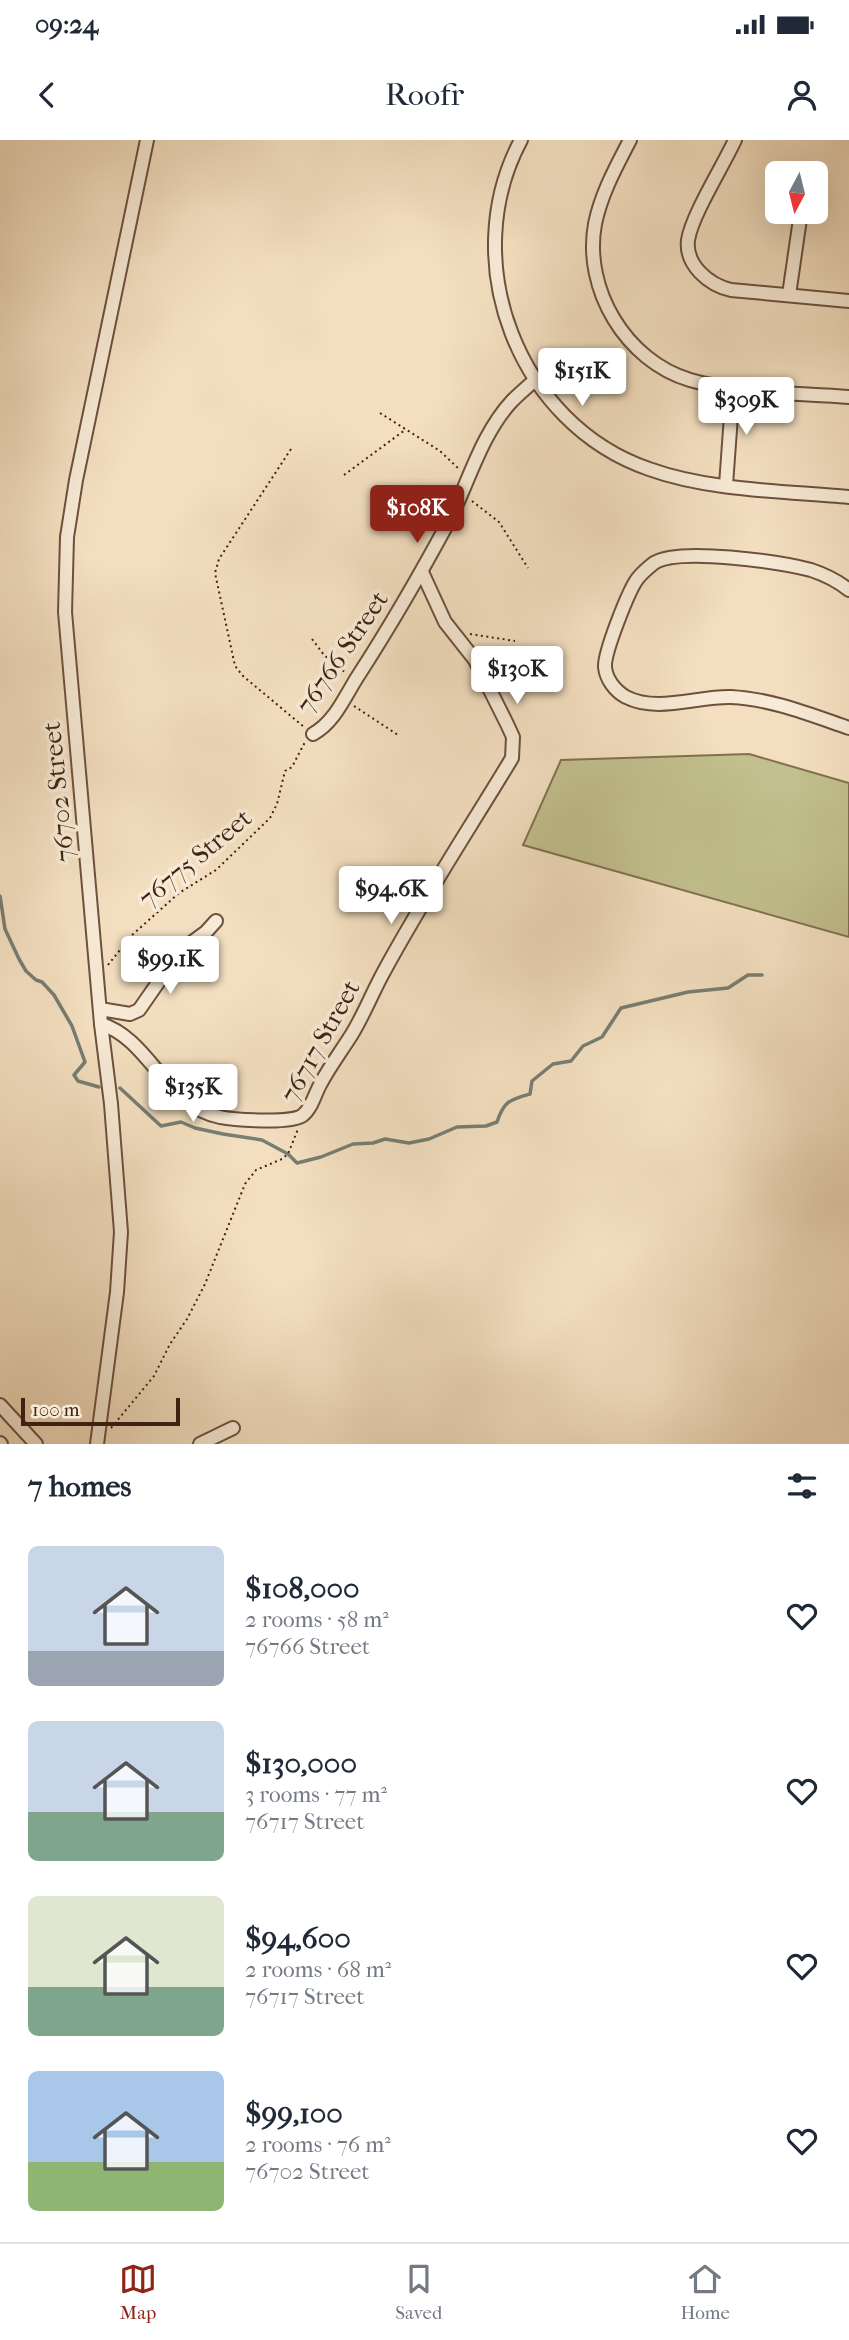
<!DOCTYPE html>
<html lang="en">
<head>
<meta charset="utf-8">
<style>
	:root { --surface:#fff; --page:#f6f6f7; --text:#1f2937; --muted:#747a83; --line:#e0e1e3; --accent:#8f2418 }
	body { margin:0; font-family:"IM FELL French Canon",serif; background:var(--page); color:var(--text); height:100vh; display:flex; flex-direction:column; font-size:26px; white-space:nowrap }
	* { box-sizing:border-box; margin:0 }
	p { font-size:23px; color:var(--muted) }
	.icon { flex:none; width:38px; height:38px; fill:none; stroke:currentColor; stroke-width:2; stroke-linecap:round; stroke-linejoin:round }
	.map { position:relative; height:1304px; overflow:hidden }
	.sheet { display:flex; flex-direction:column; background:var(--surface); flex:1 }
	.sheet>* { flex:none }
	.needle { width:46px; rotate:187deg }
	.controls { position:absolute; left:765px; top:21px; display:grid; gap:14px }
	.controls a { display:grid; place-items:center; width:63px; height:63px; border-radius:10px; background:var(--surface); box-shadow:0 7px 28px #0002; font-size:35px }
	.scale { position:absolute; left:21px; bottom:18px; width:159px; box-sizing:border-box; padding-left:7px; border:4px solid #402211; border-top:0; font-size:19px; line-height:24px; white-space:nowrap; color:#402211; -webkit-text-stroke:5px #f7ead6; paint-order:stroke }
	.price { position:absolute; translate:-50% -60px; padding:0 16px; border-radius:7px; background:#fff; color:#222; font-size:23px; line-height:46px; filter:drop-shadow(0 2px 4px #0008) }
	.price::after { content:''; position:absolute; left:50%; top:42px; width:21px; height:16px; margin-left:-10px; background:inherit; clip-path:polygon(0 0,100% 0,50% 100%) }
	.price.on { background:var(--accent); color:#fff }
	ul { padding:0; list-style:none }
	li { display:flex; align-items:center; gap:21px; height:175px; padding:0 28px }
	li span { display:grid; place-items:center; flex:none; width:196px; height:140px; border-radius:10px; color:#555 }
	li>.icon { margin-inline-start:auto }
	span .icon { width:84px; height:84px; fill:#fffc; stroke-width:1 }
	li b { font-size:30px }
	h2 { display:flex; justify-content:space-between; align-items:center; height:84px; padding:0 28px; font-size:30px }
	.status { display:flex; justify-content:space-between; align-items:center; height:49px; padding:0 35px; background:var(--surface); direction:ltr }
	.status svg { height:19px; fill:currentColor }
	header { display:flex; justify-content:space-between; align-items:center; height:91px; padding:0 28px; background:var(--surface); font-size:32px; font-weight:600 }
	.dock { display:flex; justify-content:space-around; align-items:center; height:98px; border-top:2px solid var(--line); background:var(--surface); font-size:19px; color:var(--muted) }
	.dock a { display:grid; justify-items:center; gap:4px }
	.dock .on { color:var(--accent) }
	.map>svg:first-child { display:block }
	.park { fill:#c2c08e; stroke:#817150; stroke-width:2 }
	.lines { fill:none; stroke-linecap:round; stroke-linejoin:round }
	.stream { stroke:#777e73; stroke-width:3.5 }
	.minor-casing { stroke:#6d513d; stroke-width:16 }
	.path { stroke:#402211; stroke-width:2; stroke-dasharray:2 3.5; stroke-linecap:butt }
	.minor { stroke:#f7ead6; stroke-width:12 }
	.labels { text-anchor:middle; stroke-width:7; stroke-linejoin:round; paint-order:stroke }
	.street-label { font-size:26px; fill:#402211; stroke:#f7ead6 }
</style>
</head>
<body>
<div class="status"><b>09:24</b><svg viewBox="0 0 49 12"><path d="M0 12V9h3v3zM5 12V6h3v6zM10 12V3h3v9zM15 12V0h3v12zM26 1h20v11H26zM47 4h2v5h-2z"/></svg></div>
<header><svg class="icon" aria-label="back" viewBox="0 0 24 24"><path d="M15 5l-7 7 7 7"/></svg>Roofr<svg class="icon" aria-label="person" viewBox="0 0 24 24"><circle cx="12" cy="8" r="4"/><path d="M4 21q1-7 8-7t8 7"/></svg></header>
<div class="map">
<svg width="849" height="1304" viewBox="0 0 849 1304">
	<rect width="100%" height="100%" fill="#f3dfc0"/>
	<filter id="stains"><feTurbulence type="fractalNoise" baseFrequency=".00286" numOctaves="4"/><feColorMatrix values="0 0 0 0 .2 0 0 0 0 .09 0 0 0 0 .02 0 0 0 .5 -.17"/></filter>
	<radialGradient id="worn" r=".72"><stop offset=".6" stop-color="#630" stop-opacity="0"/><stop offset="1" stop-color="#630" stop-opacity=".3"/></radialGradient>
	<polygon class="park" points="749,614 849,643 849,797 523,705 561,620"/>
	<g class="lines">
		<g class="stream">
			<polyline points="0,756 5,789 19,819 26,831 36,840 42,842 54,855 72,886 85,922 74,935 78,941 99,947"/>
			<path d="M120 948 161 986 181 982 195 988 223 994 262 1000 288 1014 297 1023 321 1017 353 1004 373 1003 385 999 409 1003 429 999 457 987 486 986 497 982C504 961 509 960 530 954L532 941 553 924 571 921 583 906 602 897 621 868 688 852 728 848 748 835H762"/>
		</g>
		<g class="minor-casing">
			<g id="minor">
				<path d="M521 0C456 121 518 284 649 329 710 351 784 351 849 357"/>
				<path d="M630 0C616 27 601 54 595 84 583 149 626 221 690 240 737 254 799 253 849 257"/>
				<path d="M735 0C723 26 692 75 688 100 685 125 709 145 731 150L849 161"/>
				<polyline points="789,155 801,72"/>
				<polyline points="726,345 733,248"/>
				<path d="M849 450C839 442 823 434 811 430 780 422 679 407 654 423 649 427 642 433 638 438 629 449 604 513 605 527 606 539 615 551 626 557 657 573 698 556 731 557 772 559 811 575 849 588"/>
				<path d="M313 594C335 582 345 556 358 536 391 485 421 433 450 379 469 341 482 293 512 261 519 254 527 247 535 240"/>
				<polyline points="100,869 130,874 139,870 180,811 206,792 216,781"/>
				<path d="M101 884C150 899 166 967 220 977 234 980 293 984 303 975 312 968 315 953 321 943 330 926 342 910 352 894 363 876 371 856 381 837 421 762 468 691 512 618L513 597 507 584 475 520 445 482 422 432"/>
				<polyline points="0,1265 36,1304"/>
				<polyline points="0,1303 1,1304"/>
				<polyline points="97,1304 117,1152 121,1092 111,964 101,884 65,472 67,397 76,340 147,0"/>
				<polyline points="200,1304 233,1288"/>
			</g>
		</g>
		<g class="path">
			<polyline points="380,273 440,311 460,330"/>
			<polyline points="291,309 219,419 215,433 235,526 243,536 304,587"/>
			<polyline points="344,335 405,290"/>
			<polyline points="472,361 499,382 528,428"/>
			<polyline points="470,494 515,501"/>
			<polyline points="312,499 324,515 346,533"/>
			<polyline points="354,566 398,595"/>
			<polyline points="108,825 131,796 179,753 216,730 270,678 277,664 285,631 292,627 305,602"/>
			<polyline points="111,1288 154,1236 170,1204 187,1179 205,1144 245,1044 256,1030 282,1019 288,1014 298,989"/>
		</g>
		<use href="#minor" class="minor"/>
	</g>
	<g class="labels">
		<g class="street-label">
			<text transform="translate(342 512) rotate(-56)" y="9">76766 Street</text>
			<text transform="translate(58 652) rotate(-96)" y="9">76702 Street</text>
			<text transform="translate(195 718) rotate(-40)" y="9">76775 Street</text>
			<text transform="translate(320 901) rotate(-61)" y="9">76717 Street</text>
		</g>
	</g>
	<rect width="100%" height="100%" filter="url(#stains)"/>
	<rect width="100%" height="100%" fill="url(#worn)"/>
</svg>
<div class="controls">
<a><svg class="needle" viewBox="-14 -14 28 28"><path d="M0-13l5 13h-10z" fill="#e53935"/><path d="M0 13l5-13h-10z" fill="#747a83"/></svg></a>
</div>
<div class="scale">100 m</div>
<b class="price" style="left:582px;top:268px">$151K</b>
<b class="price" style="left:746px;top:297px">$309K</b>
<b class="price on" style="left:417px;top:405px">$108K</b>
<b class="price" style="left:517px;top:566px">$130K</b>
<b class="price" style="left:391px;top:786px">$94.6K</b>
<b class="price" style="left:170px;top:856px">$99.1K</b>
<b class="price" style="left:193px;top:984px">$135K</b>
</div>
<section class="sheet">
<h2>7 homes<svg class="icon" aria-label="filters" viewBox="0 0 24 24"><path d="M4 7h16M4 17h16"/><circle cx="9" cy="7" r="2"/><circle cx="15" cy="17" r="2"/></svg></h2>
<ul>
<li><span style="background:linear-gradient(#c9d6e8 75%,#9aa5b1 0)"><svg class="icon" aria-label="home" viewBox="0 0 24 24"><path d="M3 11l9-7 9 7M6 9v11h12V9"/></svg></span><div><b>$108,000</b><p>2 rooms · 58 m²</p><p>76766 Street</p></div><svg class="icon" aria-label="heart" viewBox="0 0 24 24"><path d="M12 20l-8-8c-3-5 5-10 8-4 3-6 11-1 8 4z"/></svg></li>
<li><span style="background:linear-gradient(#c9d6e8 65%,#7fa58c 0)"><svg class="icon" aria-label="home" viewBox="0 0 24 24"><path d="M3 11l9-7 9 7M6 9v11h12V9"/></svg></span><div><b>$130,000</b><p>3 rooms · 77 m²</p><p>76717 Street</p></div><svg class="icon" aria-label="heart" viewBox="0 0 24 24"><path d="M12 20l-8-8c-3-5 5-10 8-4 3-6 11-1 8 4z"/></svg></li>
<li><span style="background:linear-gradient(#dfe7d0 65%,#7fa58c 0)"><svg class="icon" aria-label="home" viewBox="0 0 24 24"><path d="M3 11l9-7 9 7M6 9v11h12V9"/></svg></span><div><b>$94,600</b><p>2 rooms · 68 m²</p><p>76717 Street</p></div><svg class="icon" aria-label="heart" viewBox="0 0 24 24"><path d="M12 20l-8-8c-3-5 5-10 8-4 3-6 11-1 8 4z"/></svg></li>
<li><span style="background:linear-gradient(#a9c7e8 65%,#8fb573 0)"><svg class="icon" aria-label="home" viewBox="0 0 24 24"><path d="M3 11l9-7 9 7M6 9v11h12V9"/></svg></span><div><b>$99,100</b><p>2 rooms · 76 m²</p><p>76702 Street</p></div><svg class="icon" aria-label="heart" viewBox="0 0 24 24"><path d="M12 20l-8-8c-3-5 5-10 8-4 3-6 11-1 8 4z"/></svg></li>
</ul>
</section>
<nav class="dock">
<a class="on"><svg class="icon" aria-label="map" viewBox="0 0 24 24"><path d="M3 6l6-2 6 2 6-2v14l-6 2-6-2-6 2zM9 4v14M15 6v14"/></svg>Map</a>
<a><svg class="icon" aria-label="saved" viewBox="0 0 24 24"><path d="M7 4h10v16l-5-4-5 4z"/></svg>Saved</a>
<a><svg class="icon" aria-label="home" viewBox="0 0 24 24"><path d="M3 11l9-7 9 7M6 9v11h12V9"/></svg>Home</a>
</nav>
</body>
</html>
